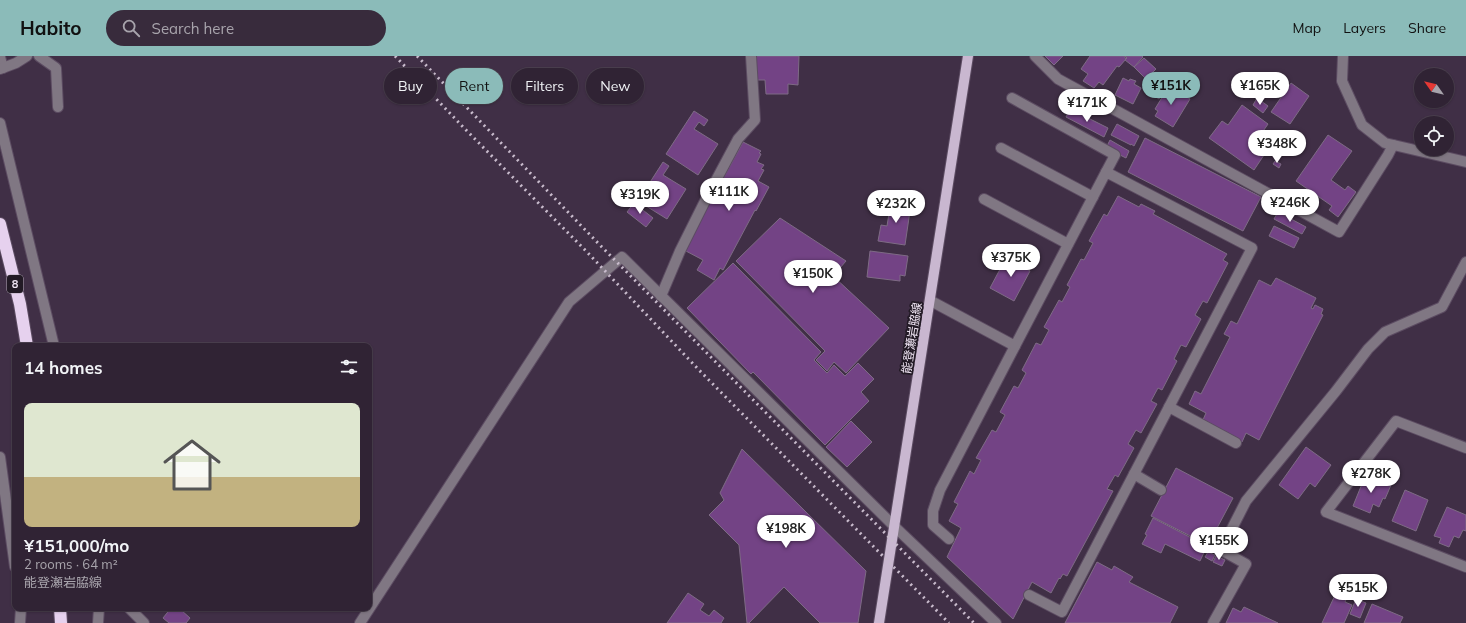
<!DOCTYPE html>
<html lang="en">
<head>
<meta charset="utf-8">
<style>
	:root { --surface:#302334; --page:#382b3c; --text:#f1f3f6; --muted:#a8a4ac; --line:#4b404f; --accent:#8bbbb9 }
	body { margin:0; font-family:Mulish,"Noto Sans JP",sans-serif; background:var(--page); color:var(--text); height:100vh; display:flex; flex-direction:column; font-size:15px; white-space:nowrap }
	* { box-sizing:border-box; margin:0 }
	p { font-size:13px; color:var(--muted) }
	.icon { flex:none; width:22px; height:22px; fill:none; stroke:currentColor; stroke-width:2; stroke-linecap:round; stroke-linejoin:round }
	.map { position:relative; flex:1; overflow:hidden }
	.side { position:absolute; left:12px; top:287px; width:360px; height:268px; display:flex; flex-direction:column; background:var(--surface); border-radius:8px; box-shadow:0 1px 3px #0004,0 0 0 1px var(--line) }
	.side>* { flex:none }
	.hud { position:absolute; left:384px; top:12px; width:380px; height:36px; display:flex; gap:8px }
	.needle { width:26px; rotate:304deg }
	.fabs { position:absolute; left:1414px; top:12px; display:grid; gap:8px }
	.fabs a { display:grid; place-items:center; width:40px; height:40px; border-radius:50%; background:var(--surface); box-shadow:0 1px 3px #0004,0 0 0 1px var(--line); font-size:20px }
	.price { position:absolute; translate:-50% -34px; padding:0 9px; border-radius:14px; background:#fff; color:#222; font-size:13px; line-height:26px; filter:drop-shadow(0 1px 2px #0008) }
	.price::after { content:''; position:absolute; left:50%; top:24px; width:12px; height:9px; margin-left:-6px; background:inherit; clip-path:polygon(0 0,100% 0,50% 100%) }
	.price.selected { background:var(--accent); color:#111 }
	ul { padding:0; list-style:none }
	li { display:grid; align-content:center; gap:8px; height:212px; padding:0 12px }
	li+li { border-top:1px solid var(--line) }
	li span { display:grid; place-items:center; height:124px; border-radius:8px; color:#555 }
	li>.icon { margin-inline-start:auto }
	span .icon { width:72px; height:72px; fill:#fffc; stroke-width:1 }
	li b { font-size:17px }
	h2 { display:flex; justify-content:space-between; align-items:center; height:48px; padding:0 12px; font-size:17px }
	.pill { padding:0 14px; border-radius:18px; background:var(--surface); box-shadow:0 1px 3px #0004,0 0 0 1px var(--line); font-size:14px; line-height:36px }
	.pill.selected { background:var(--accent); color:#111 }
	header { display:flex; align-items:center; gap:24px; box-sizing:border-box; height:56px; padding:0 20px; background:var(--accent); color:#111 }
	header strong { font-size:19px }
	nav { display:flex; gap:22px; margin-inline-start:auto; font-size:14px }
	.search { width:280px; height:36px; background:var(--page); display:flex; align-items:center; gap:10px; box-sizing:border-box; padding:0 14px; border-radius:22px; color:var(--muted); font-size:15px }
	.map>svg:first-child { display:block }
	.building { fill:#734385; stroke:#7e6b85 }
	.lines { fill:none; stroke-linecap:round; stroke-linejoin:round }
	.minor-casing { stroke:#5c4c62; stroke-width:12 }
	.major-casing { stroke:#5c4c62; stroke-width:12 }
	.highway-casing { stroke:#5c4c62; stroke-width:14 }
	.minor { stroke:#807783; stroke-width:10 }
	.major { stroke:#c9b7d0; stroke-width:10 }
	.highway { stroke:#e6d1ee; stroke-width:12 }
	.rail { stroke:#c8bbcc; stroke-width:3; stroke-dasharray:2 4; stroke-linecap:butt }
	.labels { text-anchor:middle; stroke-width:3.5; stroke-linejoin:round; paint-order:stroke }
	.shield { fill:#221a25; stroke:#b3a9b7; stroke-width:1 }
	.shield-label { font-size:11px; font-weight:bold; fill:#f1e6f5 }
	.street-label { font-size:12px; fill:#f1e6f5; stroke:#221a25 }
</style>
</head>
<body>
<header>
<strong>Habito</strong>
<div class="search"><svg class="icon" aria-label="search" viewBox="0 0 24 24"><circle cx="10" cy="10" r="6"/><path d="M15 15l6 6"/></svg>Search here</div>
<nav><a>Map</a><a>Layers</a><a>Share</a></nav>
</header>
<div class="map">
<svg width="1466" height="567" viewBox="0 0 1466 567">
	<rect width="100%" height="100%" fill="#402f46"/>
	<g class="building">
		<polygon points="756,0 799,0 798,29 788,28 788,38 766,38 765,24 757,24"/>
		<polygon points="1045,0 1063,0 1054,9"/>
		<polygon points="1090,0 1124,0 1126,3 1119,11 1117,10 1103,29 1099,26 1094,32 1083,25 1088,18 1081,13"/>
		<polygon points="1125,0 1142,0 1143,1 1134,11 1125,4 1127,2"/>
		<polygon points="1144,2 1156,13 1146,23 1134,11"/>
		<polygon points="1159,18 1170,26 1159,43 1146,34 1155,21 1156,22"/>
		<polygon points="1123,22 1129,25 1130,23 1136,25 1134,28 1141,32 1133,48 1115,39"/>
		<polygon points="1291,27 1309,40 1290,68 1271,56"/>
		<polygon points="1169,30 1190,43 1173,71 1155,60 1158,55 1155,53"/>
		<polygon points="1257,42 1268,50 1263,57 1253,49"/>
		<polygon points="1242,49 1268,68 1253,90 1264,99 1254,114 1209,82 1222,65 1228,69"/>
		<polygon points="1070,53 1108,72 1104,81 1066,61"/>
		<polygon points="694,55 708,64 704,70 699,66 694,73 718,88 698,119 666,98"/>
		<polygon points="1117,68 1139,80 1134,90 1131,88 1131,89 1111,79"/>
		<polygon points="1328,79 1352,95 1331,124 1345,134 1348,130 1356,136 1338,161 1329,154 1332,150 1296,125"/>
		<polygon points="1145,82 1261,141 1243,175 1128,116"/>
		<polygon points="1110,84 1129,95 1126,102 1106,92"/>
		<polygon points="743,86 761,95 759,97 761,98 757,106 764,109 761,113 764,114 758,125 769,131 756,155 755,154 723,214 720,212 714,224 697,214 703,204 684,194"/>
		<polygon points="1275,105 1281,108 1279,112 1273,108"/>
		<polygon points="663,106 669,110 663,119 686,133 667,163 638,145"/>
		<polygon points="1118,140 1139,151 1141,148 1155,155 1153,158 1227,198 1223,204 1228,207 1207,247 1203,245 1195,259 1201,263 1186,291 1181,289 1174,303 1177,305 1162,334 1158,332 1151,345 1157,348 1141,377 1136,374 1128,388 1134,392 1118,421 1115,419 1107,433 1113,435 1067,520 1063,518 1060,523 1059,522 1051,537 1032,526 1013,563 947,501 961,472 949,465 958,448 954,446 970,415 974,418 981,404 976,402 992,374 996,376 1005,359 1000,356 1014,330 1018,332 1026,317 1022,314 1036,287 1041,289 1049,274 1044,271 1059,244 1062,246 1070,231 1067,229 1081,203 1084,204 1093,187 1089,185 1104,158 1107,160"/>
		<polygon points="891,145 911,148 905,189 878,185 881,169 887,170"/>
		<polygon points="634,147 653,162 646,171 627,156"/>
		<polygon points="1278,156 1306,171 1302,178 1274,163"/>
		<polygon points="780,162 846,205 833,220 889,272 846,317 834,306 827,315 816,304 825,295 736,205"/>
		<polygon points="1274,170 1299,182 1294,192 1269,180"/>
		<polygon points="1003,193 1007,196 1002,204 998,202"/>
		<polygon points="870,195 908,200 905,220 900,219 900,225 867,221"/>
		<polygon points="1015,196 1023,200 1018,208 1030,215 1014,245 990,232 1006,202 1010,204"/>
		<polygon points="733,207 821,296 814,304 827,317 834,309 845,320 858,307 874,323 861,336 869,345 825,389 753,316 751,318 687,252"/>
		<polygon points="1276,222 1316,242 1311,252 1313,253 1315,249 1323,253 1321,258 1323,259 1259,384 1246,377 1242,386 1202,366 1206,357 1189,348 1195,335 1201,338 1230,281 1224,278 1231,265 1237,268 1259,224 1271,230"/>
		<polygon points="851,365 872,386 847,411 826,391"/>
		<polygon points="1306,391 1331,409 1315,431 1310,427 1298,443 1279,429"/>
		<polygon points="742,393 866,515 858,567 820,567 784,531 749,567 747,567 739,489 709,459 724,444 720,437"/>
		<polygon points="1176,412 1233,442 1208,489 1151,460"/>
		<polygon points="1366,418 1391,429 1385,443 1383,442 1379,451 1373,448 1370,457 1353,450"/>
		<polygon points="1405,434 1428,444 1416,475 1392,465"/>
		<polygon points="1447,451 1466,459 1466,475 1463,474 1459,482 1454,480 1449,491 1439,487 1441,482 1434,480"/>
		<polygon points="1153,462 1207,490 1200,505 1165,488 1161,497 1142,488 1147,479 1145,478"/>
		<polygon points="1208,496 1215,499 1212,505 1205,501"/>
		<polygon points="1216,500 1225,504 1222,510 1213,506"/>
		<polygon points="1097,506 1112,514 1114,510 1133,521 1129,526 1178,551 1170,567 1065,567"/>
		<polygon points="1337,535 1348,539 1345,546 1352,549 1344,567 1322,567"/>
		<polygon points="688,537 704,548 700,554 709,560 714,554 724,562 721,567 667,567"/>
		<polygon points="1356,543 1366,547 1360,562 1350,558"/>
		<polygon points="1372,548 1403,561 1400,567 1364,567"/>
		<polygon points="1244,551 1278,567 1226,567 1233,552 1241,556"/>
		<polygon points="171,552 183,552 181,554 190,562 186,567 169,567 163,562"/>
	</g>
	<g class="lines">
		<g class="minor-casing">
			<g id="minor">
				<polyline points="39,0 56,12 58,51"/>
				<polyline points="1035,0 1058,23 1339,176 1388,99 1393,89"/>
				<polyline points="1343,0 1342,25 1362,69 1385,87 1466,106"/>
				<polyline points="0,1 3,12"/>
				<polyline points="0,13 16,7 27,0"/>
				<polyline points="1012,42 1115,99 1106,116"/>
				<polyline points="0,67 54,290"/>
				<polyline points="1001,92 1093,141"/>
				<polyline points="984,143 1068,188"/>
				<polyline points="661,240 680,195 706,143 738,83 755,64 751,0"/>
				<polyline points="931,245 1015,290 940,434 933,455 933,469 949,483"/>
				<polyline points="1015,290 1106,116 1252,192 1169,351 1236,387"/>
				<polyline points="1466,392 1396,365 1326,456 1466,511"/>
				<polyline points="0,401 15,511"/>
				<polyline points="1134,418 1161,434"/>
				<polyline points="1029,539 1062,556 1169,351"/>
				<polyline points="129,552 144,567"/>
				<polyline points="20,567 21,552"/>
				<polyline points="98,567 99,552"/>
				<polyline points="360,567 569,246 622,201 895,471 996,567"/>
				<polyline points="1213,567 1246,508 1221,494 1246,445 1336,335 1368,293 1385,276 1442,251 1466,206"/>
			</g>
		</g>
		<g class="major-casing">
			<polyline id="major" points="879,567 968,0"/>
		</g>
		<g class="highway-casing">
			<g id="highway">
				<polyline points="0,168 20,248 27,290"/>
				<polyline points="60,552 61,567"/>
			</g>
		</g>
		<use href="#minor" class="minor"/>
		<use href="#major" class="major"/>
		<use href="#highway" class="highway"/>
		<g class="rail">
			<polyline points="395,0 465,73 587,196 699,314 949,567"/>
			<polyline points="417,0 595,184 974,567"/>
		</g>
	</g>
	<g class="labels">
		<rect class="shield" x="7" y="219" width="16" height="18" rx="3"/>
		<g class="shield-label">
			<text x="15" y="232">8</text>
		</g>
		<g class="street-label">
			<text transform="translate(912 282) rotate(-81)" y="4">能登瀬岩脇線</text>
		</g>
	</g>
</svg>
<div class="fabs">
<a><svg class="needle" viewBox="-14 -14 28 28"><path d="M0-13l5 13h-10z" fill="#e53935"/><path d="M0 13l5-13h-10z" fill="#a8a4ac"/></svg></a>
<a><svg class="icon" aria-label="locate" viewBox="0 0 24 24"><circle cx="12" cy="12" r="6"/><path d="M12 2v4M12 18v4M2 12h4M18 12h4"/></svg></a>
</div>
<b class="price selected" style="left:1171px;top:50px">¥151K</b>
<b class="price" style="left:1260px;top:50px">¥165K</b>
<b class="price" style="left:1087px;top:67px">¥171K</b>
<b class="price" style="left:1277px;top:108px">¥348K</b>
<b class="price" style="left:729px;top:156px">¥111K</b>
<b class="price" style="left:640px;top:159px">¥319K</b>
<b class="price" style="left:1290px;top:167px">¥246K</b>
<b class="price" style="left:896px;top:168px">¥232K</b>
<b class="price" style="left:1011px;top:222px">¥375K</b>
<b class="price" style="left:813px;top:238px">¥150K</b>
<b class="price" style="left:1371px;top:438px">¥278K</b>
<b class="price" style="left:786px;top:493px">¥198K</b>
<b class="price" style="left:1219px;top:505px">¥155K</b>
<b class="price" style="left:1358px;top:552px">¥515K</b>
<div class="hud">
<a class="pill">Buy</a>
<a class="pill selected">Rent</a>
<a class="pill">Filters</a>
<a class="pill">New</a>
</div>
<section class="side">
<h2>14 homes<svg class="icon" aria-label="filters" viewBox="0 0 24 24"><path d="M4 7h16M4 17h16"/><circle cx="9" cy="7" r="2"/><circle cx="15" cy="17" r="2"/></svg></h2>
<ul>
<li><span style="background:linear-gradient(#dfe7d0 60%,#c2b280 0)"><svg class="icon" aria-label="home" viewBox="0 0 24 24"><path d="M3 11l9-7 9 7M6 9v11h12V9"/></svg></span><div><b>¥151,000/mo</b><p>2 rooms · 64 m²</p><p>能登瀬岩脇線</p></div></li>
</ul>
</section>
</div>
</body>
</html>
